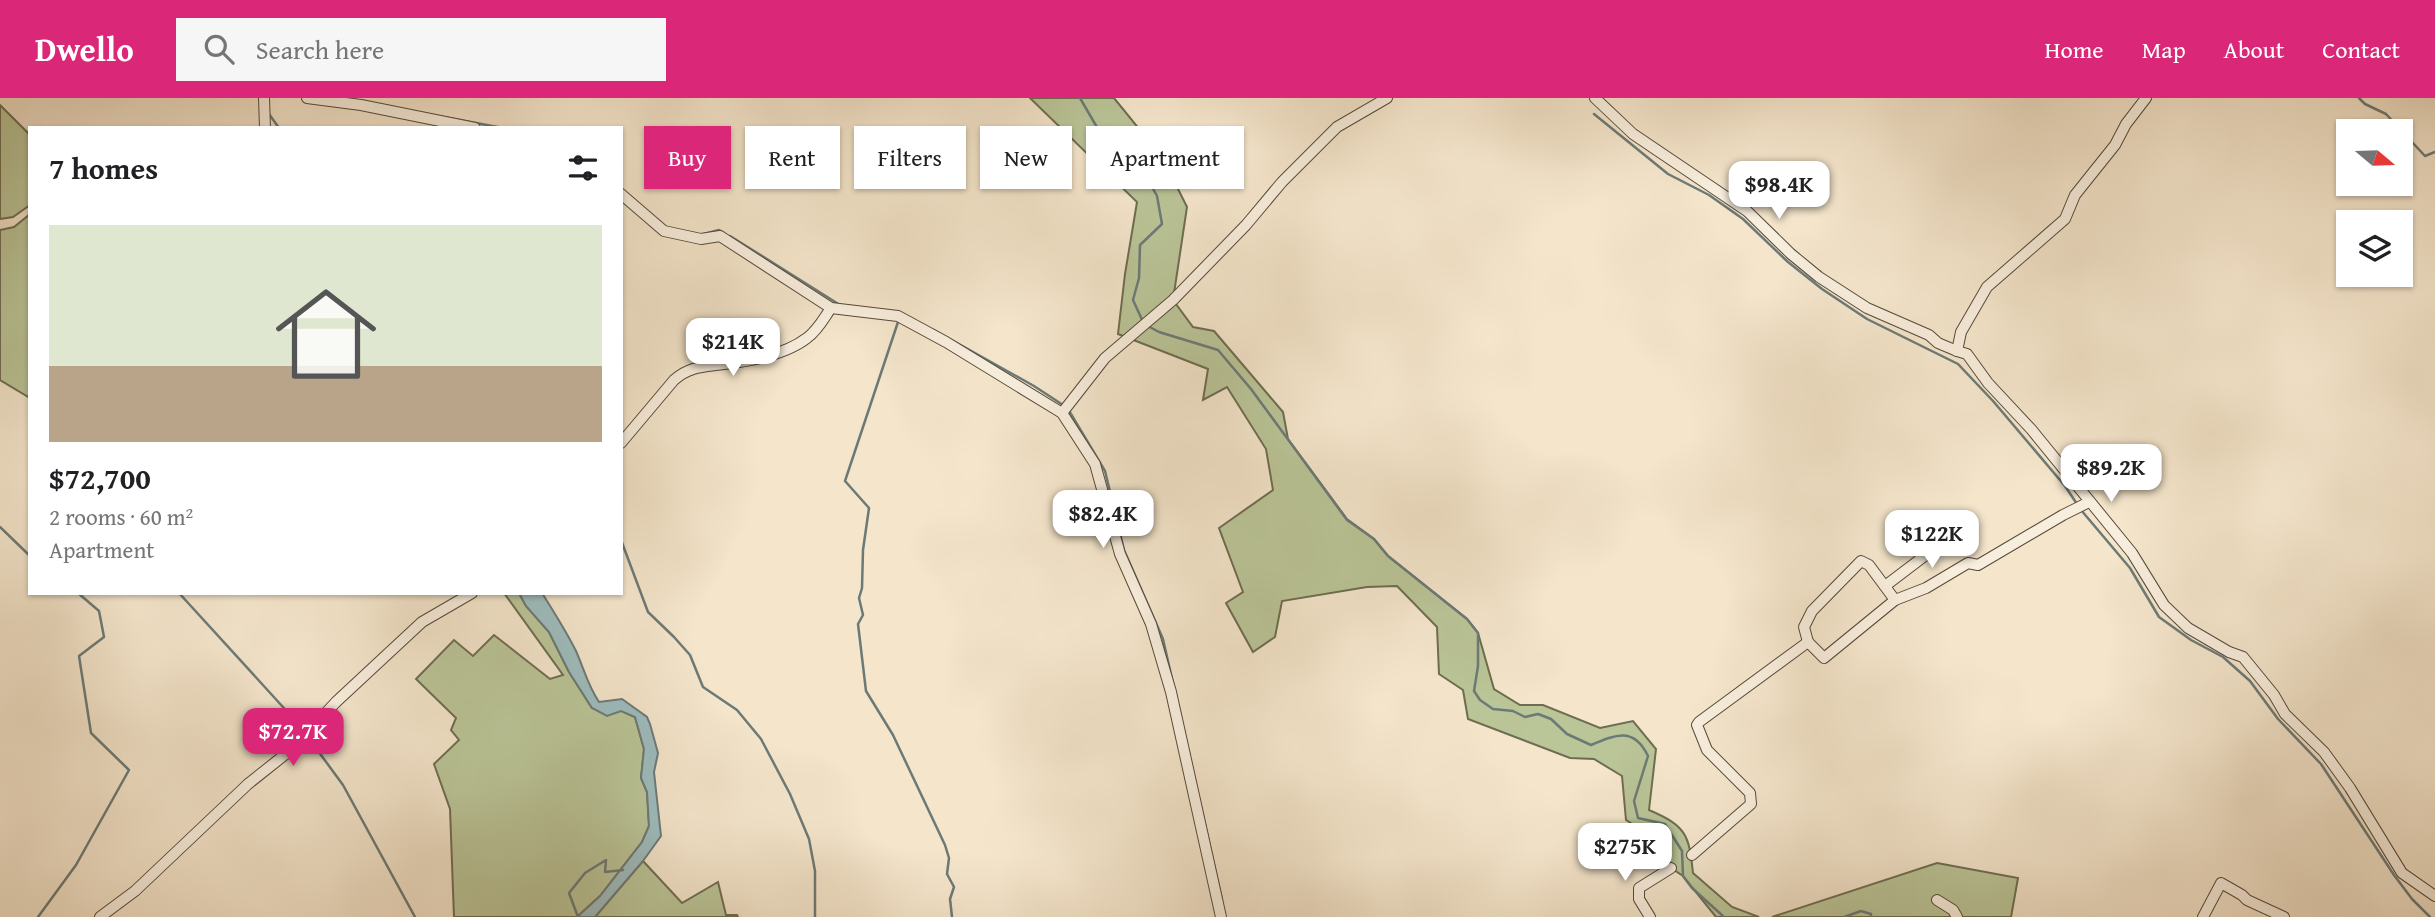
<!DOCTYPE html>
<html lang="en">
<head>
<meta charset="utf-8">
<style>
	:root { --surface:#fff; --page:#f6f6f6; --text:#202124; --muted:#757577; --line:#e0e0e0; --accent:#db2777 }
	body { margin:0; font-family:"Gentium Book Plus",serif; background:var(--page); color:var(--text); height:100vh; display:flex; flex-direction:column; font-size:26px; white-space:nowrap }
	* { box-sizing:border-box; margin:0 }
	p { font-size:23px; color:var(--muted) }
	.icon { flex:none; width:38px; height:38px; fill:none; stroke:currentColor; stroke-width:2; stroke-linecap:round; stroke-linejoin:round }
	.map { position:relative; flex:1; overflow:hidden }
	.details { position:absolute; left:28px; top:28px; width:595px; height:469px; display:flex; flex-direction:column; background:var(--surface); border-radius:0px; box-shadow:0 2px 5px #0004 }
	.details>* { flex:none }
	.hud { position:absolute; left:644px; top:28px; width:665px; height:63px; display:flex; gap:14px }
	.needle { width:46px; rotate:109deg }
	.fabs { position:absolute; left:2336px; top:21px; display:grid; gap:14px }
	.fabs a { display:grid; place-items:center; width:77px; height:77px; border-radius:0px; background:var(--surface); box-shadow:0 2px 5px #0004; font-size:35px }
	.price { position:absolute; translate:-50% -60px; padding:0 16px; border-radius:14px; background:#fff; color:#222; font-size:23px; line-height:46px; filter:drop-shadow(0 2px 4px #0008) }
	.price::after { content:''; position:absolute; left:50%; top:42px; width:21px; height:16px; margin-left:-10px; background:inherit; clip-path:polygon(0 0,100% 0,50% 100%) }
	.price.selected { background:var(--accent); color:#fff }
	ul { padding:0; list-style:none }
	li { display:grid; align-content:center; gap:14px; height:371px; padding:0 21px }
	li+li { border-top:2px solid var(--line) }
	li span { display:grid; place-items:center; height:217px; border-radius:0px; color:#555 }
	li>.icon { margin-inline-start:auto }
	span .icon { width:126px; height:126px; fill:#fffc; stroke-width:1 }
	li b { font-size:30px }
	h2 { display:flex; justify-content:space-between; align-items:center; height:84px; padding:0 21px; font-size:30px }
	.tag { padding:0 24px; border-radius:0px; background:var(--surface); box-shadow:0 2px 5px #0004; font-size:24px; line-height:63px }
	.tag.selected { background:var(--accent); color:#fff }
	header { display:flex; align-items:center; gap:42px; box-sizing:border-box; height:98px; padding:0 35px; background:var(--accent); color:#fff }
	header strong { font-size:33px }
	nav { display:flex; gap:38px; margin-inline-start:auto; font-size:24px }
	.search { width:490px; height:63px; background:var(--page); display:flex; align-items:center; gap:18px; box-sizing:border-box; padding:0 24px; border-radius:0px; color:var(--muted); font-size:26px }
	.map>svg:first-child { display:block }
	.green { fill:#bac598; stroke:#6e6d51; stroke-width:2 }
	.water { fill:#9ebdbf; stroke:#6c7a77; stroke-width:2 }
	.lines { fill:none; stroke-linecap:round; stroke-linejoin:round }
	.stream { stroke:#6c7a77; stroke-width:2.5 }
	.minor-casing { stroke:#56493a; stroke-width:12 }
	.minor { stroke:#f8eedd; stroke-width:10 }
</style>
</head>
<body>
<header>
<strong>Dwello</strong>
<div class="search"><svg class="icon" aria-label="search" viewBox="0 0 24 24"><circle cx="10" cy="10" r="6"/><path d="M15 15l6 6"/></svg>Search here</div>
<nav><a>Home</a><a>Map</a><a>About</a><a>Contact</a></nav>
</header>
<div class="map">
<svg width="2435" height="819" viewBox="0 0 2435 819">
	<rect width="100%" height="100%" fill="#f4e5cb"/>
	<filter id="stains"><feTurbulence type="fractalNoise" baseFrequency=".00286" numOctaves="4"/><feColorMatrix values="0 0 0 0 .2 0 0 0 0 .09 0 0 0 0 .02 0 0 0 .5 -.17"/></filter>
	<radialGradient id="worn" r=".72"><stop offset=".6" stop-color="#630" stop-opacity="0"/><stop offset="1" stop-color="#630" stop-opacity=".3"/></radialGradient>
	<g class="green">
		<path d="M1030 0H1114L1162 59 1187 109 1173 202 1193 229 1214 233 1283 314 1288 341 1347 421 1374 441 1388 458 1467 521 1478 535 1494 591 1520 607H1543L1600 630 1633 623 1656 651 1649 712C1686 728 1689 736 1693 775L1732 809 1759 819H1716L1683 778 1671 770 1653 739 1626 722 1622 678 1594 661 1570 660 1468 621 1463 592 1439 576 1437 529 1397 488 1367 489 1282 503 1275 539 1253 554 1226 505 1243 494 1219 430 1273 392 1266 351 1227 289 1203 302 1208 271 1118 236 1125 176 1137 104Z"/>
		<polygon points="0,7 30,37 30,107 13,119 0,121"/>
		<polygon points="30,116 30,300 0,282 0,132 14,129"/>
		<polygon points="504,495 519,495 526,508 549,534 569,574 592,610 622,613 635,619 644,651 641,680 647,694 649,728 642,744 600,798 577,819 454,819 450,711 434,666 459,642 451,632 456,620 416,581 454,542 473,558 494,537 550,581 563,577"/>
		<polygon points="643,763 682,805 718,784 726,817 737,817 738,819 595,819"/>
		<polygon points="1937,765 2018,780 2011,819 1772,819"/>
	</g>
	<path class="water" d="M519 495H542C554 514 566 533 576 553 584 571 588 588 599 604L622 601 647 619 650 626 658 655 654 674 661 738 643 763 595 819H577L600 798 642 744 649 728 647 694 641 680 644 651 635 619 621 613 607 618 592 610 569 574 549 534 526 508Z"/>
	<g class="lines">
		<g class="stream">
			<path d="M1080 0 1098 31 1124 47 1145 76 1157 98 1162 126 1140 147 1139 180 1133 202 1144 226 1159 234 1218 252 1251 291 1347 422 1374 441 1388 458 1467 521 1478 535V568L1474 593 1480 602 1493 611 1513 613 1525 619 1538 616 1551 621 1567 636 1591 647C1617 636 1634 629 1648 658L1634 703 1638 720 1665 726 1682 753 1683 778 1692 790 1724 819"/>
			<polyline points="2359,0 2365,6 2386,16 2425,58 2435,54"/>
			<polyline points="269,16 279,30"/>
			<polyline points="1594,16 1668,76 1709,97 1743,121 1788,164 1822,191 1867,221 1958,266 1993,303 2065,388 2077,406"/>
			<polyline points="438,18 503,30"/>
			<polyline points="704,136 719,132 724,135"/>
			<polyline points="730,138 840,207"/>
			<polyline points="898,224 845,383 869,410 863,452 862,490 859,500 863,517 858,526 866,593 893,637 945,747 949,760 947,776 954,789 950,801 952,819"/>
			<polyline points="932,231 1034,288 1063,307"/>
			<polyline points="1068,311 1105,373 1124,452 1163,541 1222,802"/>
			<polyline points="2081,412 2130,470 2159,519 2191,542 2223,559 2250,583 2278,621 2321,666 2394,777 2412,801 2430,819"/>
			<polyline points="0,429 30,458"/>
			<polyline points="621,442 648,514 674,539 690,557 703,589 737,612 761,641 790,696 809,741 815,773 815,819"/>
			<polyline points="179,495 303,631"/>
			<polyline points="310,642 343,687 415,819"/>
			<polyline points="38,819 76,767 129,672 91,635 79,558 104,539 99,513 78,495"/>
			<polyline points="578,819 569,795 585,775 606,762 605,774 623,772"/>
			<polyline points="1844,819 1861,813 1871,816 1871,819"/>
		</g>
		<g class="minor-casing">
			<g id="minor">
				<polyline points="264,0 265,30"/>
				<polyline points="307,0 361,7 475,30"/>
				<polyline points="1595,0 1633,36 1747,113 1791,156 1819,179 1867,210 1929,237 1938,245 1957,253"/>
				<polyline points="2146,0 2126,26 2115,47 2075,97 2065,121 1987,189 1961,234 1957,253 1967,256 1988,285 2031,331 2132,455 2164,507 2188,530 2229,554 2243,559 2274,597 2285,616 2324,654 2350,690 2402,775 2435,798"/>
				<polyline points="621,96 664,133 701,141 720,138 831,210 898,218 946,244 1062,315 1095,366 1120,456 1151,526 1171,594 1221,819"/>
				<polyline points="1062,315 1105,260 1173,202 1246,127 1282,84 1337,29 1387,0"/>
				<path d="M621 345 674 282C690 268 704 269 724 266 751 263 785 257 807 240 818 232 824 220 831 210"/>
				<polyline points="1885,488 1960,431"/>
				<polyline points="1808,544 1804,529 1812,513 1861,463 1869,467 1895,502"/>
				<polyline points="1692,757 1751,706 1750,695 1707,652 1697,627 1699,624 1808,544 1824,560 1895,502 1926,490 1968,465 1978,467 2063,417 2089,404"/>
				<polyline points="1937,802 1953,812 1957,819"/>
				<polyline points="100,819 135,793 248,686 292,651 336,604 422,524 472,495"/>
				<polyline points="1650,819 1639,801 1639,790 1671,770"/>
				<polyline points="2203,819 2221,785 2242,797 2247,802 2284,819"/>
			</g>
		</g>
		<use href="#minor" class="minor"/>
	</g>
	<rect width="100%" height="100%" filter="url(#stains)"/>
	<rect width="100%" height="100%" fill="url(#worn)"/>
</svg>
<div class="fabs">
<a><svg class="needle" viewBox="-14 -14 28 28"><path d="M0-13l5 13h-10z" fill="#e53935"/><path d="M0 13l5-13h-10z" fill="#757577"/></svg></a>
<a><svg class="icon" aria-label="layers" viewBox="0 0 24 24"><path d="M12 4l9 5-9 5-9-5zM3 14l9 5 9-5"/></svg></a>
</div>
<b class="price" style="left:1779px;top:123px">$98.4K</b>
<b class="price" style="left:733px;top:280px">$214K</b>
<b class="price" style="left:2111px;top:406px">$89.2K</b>
<b class="price" style="left:1103px;top:452px">$82.4K</b>
<b class="price" style="left:1932px;top:472px">$122K</b>
<b class="price selected" style="left:293px;top:670px">$72.7K</b>
<b class="price" style="left:1625px;top:785px">$275K</b>
<div class="hud">
<a class="tag selected">Buy</a>
<a class="tag">Rent</a>
<a class="tag">Filters</a>
<a class="tag">New</a>
<a class="tag">Apartment</a>
</div>
<section class="details">
<h2>7 homes<svg class="icon" aria-label="filters" viewBox="0 0 24 24"><path d="M4 7h16M4 17h16"/><circle cx="9" cy="7" r="2"/><circle cx="15" cy="17" r="2"/></svg></h2>
<ul>
<li><span style="background:linear-gradient(#dfe7d0 65%,#b9a48a 0)"><svg class="icon" aria-label="home" viewBox="0 0 24 24"><path d="M3 11l9-7 9 7M6 9v11h12V9"/></svg></span><div><b>$72,700</b><p>2 rooms · 60 m²</p><p>Apartment</p></div></li>
</ul>
</section>
</div>
</body>
</html>
